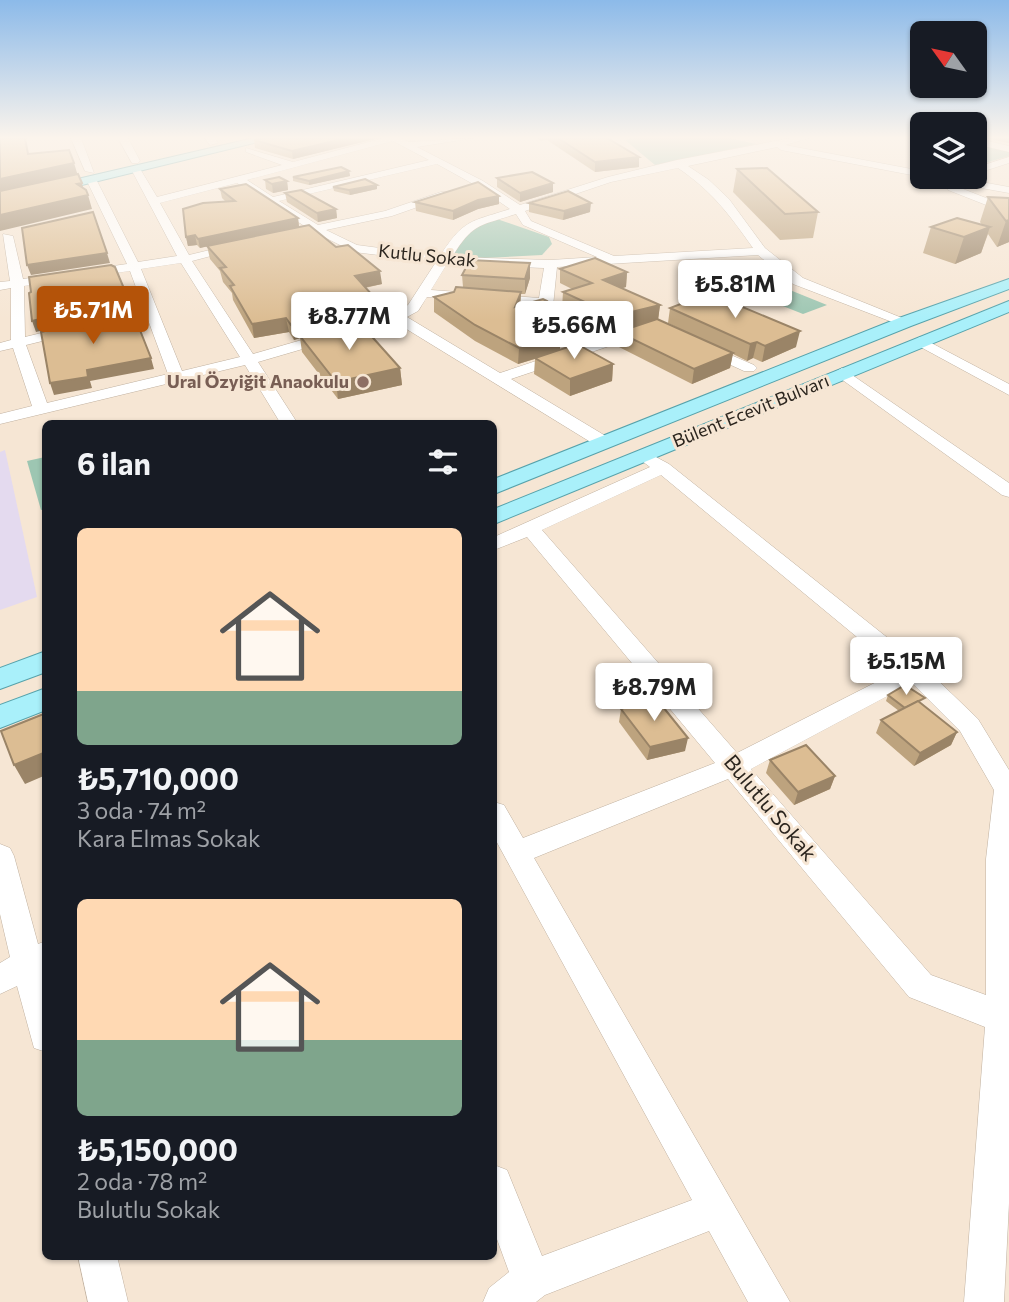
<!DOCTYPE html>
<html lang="tr">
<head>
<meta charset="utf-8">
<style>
	:root { --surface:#171b24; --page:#242831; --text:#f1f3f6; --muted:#9ea1a6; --accent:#b45309 }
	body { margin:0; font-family:Commissioner,sans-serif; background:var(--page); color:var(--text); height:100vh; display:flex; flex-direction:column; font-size:26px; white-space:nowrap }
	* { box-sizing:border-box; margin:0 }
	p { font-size:23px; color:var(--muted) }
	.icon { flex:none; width:38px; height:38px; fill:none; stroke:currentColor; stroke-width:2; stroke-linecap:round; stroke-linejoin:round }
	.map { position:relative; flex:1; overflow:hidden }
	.side { position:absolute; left:42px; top:420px; width:455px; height:840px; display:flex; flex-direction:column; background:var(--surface); border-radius:10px; box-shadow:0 2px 5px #0004 }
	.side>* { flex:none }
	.needle { width:46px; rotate:303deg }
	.buttons { position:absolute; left:910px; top:21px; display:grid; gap:14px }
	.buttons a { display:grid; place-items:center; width:77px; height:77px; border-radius:10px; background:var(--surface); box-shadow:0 2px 5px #0004; font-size:35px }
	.price { position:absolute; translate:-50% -60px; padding:0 16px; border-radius:7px; background:#fff; color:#222; font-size:23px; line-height:46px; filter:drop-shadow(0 2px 4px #0008) }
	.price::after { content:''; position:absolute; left:50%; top:42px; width:21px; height:16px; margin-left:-10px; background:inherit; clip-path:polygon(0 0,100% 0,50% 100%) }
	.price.selected { background:var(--accent); color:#fff }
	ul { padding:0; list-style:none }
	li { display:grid; align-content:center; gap:14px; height:371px; padding:0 35px }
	li span { display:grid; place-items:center; height:217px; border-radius:10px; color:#555 }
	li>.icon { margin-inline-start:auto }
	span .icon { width:126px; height:126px; fill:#fffc; stroke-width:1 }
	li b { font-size:30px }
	h2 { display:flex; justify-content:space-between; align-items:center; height:84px; padding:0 35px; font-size:30px }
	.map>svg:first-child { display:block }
	.education { fill:#e4daef }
	.green { fill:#9dc6b2 }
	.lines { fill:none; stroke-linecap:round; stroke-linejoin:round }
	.minor-casing { stroke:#c0b1a0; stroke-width:1 }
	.major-casing { stroke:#57a2ab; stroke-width:2 }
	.minor { fill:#fff; fill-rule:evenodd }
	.major { fill:#a9f0fa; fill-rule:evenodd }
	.wall { fill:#bda37e }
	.shaded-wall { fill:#9a8467 }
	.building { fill:#dcbd93; stroke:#9a8467; stroke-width:2 }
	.education-dot { fill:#8d6e63; stroke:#f6e6d4; stroke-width:2.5 }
	.labels { text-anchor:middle; stroke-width:6; stroke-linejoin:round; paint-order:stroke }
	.far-street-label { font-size:18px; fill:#2b251e; stroke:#f6e6d4 }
	.far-education-label { font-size:18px; font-weight:bold; fill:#785e54; stroke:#f6e6d4; text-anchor:end }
	.street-label { font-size:21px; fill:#2b251e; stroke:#f6e6d4 }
</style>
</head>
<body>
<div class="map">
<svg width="1009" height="1302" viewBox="0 0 1009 1302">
	<rect width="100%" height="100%" fill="#f6e6d4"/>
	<polygon class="education" points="5,450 37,597 0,610 0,452"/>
	<g class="green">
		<polygon points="634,138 729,138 756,144 655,165 625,140"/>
		<polygon points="975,143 1009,151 1009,156 975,166"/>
		<path d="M497 219 549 237 552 244 542 255 485 258 451 257C466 232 469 227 497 219Z"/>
		<polygon points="775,284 827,305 803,314 750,293"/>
		<polygon points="45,457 45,509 41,510 27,461"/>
	</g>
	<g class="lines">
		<g class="minor-casing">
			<g id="minor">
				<polygon points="71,138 81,138 94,173 85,171"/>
				<polygon points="118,138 128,138 140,161 138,163 132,163"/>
				<polygon points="205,138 215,138 218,143 210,145"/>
				<path d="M384 138H401L409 142 473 138 417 147 483 181 520 205 608 177 677 160 791 138H809L785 145 922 171V177L781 150 777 147 688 166 709 180 729 199 765 248 803 278 912 322 905 326 900 325 793 284 758 255 557 267 553 306 613 335 646 325 653 329 651 332 511 379 609 438 612 442 609 446H597L395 322 258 362 298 424H281L245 365 0 424V414L32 406 13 348 0 351V343L11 340V288L0 290V282L10 281 3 234 13 236 23 279 127 264 86 179 91 176 96 179 138 262 177 256 131 169 133 167H139L157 197 282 165 246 152V148L293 162ZM393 141 429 160 273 197 247 180ZM437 164 475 185 510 209C470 222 464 219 440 256L357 245 326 230 392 216 449 196V192H441L385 211 318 225 279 201ZM678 168C712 191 729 214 753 248L614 256 531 221 525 211 611 182ZM237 183 306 227 305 232H314L354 252 436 262 408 305 392 314 253 354 192 261 245 247 239 243 189 255 160 203ZM516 214 523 225 597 257 551 260 452 257C473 223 479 226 516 214ZM181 263 240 357 182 371 141 269ZM447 264 544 268 539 298 431 290ZM130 271 168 374 47 403 26 345 75 333 77 330 70 326 25 337 24 286ZM427 297 539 306 542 311 599 340 500 373 407 317 418 311Z"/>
				<polygon points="975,138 1009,146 1009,152 975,144"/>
				<polygon points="1009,157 1009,163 975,174 975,168"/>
				<polygon points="930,177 967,177 965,179 1009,187 1009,193 959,184 958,187 1009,207 1009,214 948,190 949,183"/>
				<polygon points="920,337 1009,384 1009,395 915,344 913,341"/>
				<polygon points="703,343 754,365 757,368 754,371 744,371 698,350 696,347"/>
				<polygon points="842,368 1009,483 1009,497 1002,495 837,376 834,373"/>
				<path d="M643 450 669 464 923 666 978 719 1009 770V1203L1004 1302H964L985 1027 909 997 728 779 534 858 790 1302H748L709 1231 545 1295 536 1302H483L489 1288 509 1272 494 1231V1165L507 1170 542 1256 692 1200 494 837V802L504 805 523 838 715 763 527 537 494 550V537L650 467 634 455ZM661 475 898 671 737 753 542 530ZM912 683 960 731 994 790 986 859V995L931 975 751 769Z"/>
				<polygon points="0,844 10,848 14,856 38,944 46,941 46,1052 34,1048 17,986 0,994 0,963 10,957 0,914"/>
				<polygon points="78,1256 117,1256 128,1302 88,1302"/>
			</g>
		</g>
		<g class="major-casing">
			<g id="major">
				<polygon points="254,138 274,138 0,205 0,197"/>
				<polygon points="1009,279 1009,289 911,326 494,494 494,479 899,318"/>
				<polygon points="1009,301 1009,312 494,524 494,509"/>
				<polygon points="46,651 46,672 0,689 0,668"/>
				<polygon points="46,688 46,710 0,728 0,705"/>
			</g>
		</g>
		<use href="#minor" class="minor"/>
		<use href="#major" class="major"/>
	</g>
	<g class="wall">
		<polygon points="379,138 293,159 255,148 254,140"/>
		<polygon points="537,138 607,138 639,157 639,167 595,172 547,140 541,141"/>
		<polygon points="986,138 1009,138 1009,143 1008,143"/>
		<polygon points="737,169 818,212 813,238 780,240 733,192"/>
		<polygon points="349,171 350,176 309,185 293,181 293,177"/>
		<polygon points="497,178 553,192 520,202 497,187"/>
		<polygon points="265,180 287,181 288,190 273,193 266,189"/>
		<polygon points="377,185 377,189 350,195 334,191 333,187"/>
		<polygon points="220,189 298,218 299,227 241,239 382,284 365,288 375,311 348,316 349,322 400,368 402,385 338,399 302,352 300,338 294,340 289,332 254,338 233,300 232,293 223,282 220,271 210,259 207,246 200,248 197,245 188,246 186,237 226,202 222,198"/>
		<polygon points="285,193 336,209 337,218 318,222 287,202"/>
		<polygon points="988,197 1009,198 1009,242 997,247 988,234 981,253 955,264 923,253 931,227 982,225 980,222"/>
		<polygon points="415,202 499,204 478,209 453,220 416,211"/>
		<polygon points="529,203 590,212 563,220 529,212"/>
		<polygon points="560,269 627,272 626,287 622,288 660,305 658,320 703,340 668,323 670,308 796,347 762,362 753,358 747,361 733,354 730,368 692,384 617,346 618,332 636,326 613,332 562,308 563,292 572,289 560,283"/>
		<polygon points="462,275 530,278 525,294 521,294 520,306 547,301 546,316 542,324 560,334 560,349 613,364 612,381 570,396 534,374 535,359 518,364 475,341 434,312 434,297 454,292 463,287"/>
		<polygon points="888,695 922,704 957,732 951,745 914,766 876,733 881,720 899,711 886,701"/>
		<polygon points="621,709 685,751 647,760 619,722"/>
		<polygon points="770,760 835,776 830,789 794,805 766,773"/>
	</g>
	<g class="shaded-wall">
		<polygon points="347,138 379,138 293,159 292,151"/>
		<polygon points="639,157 639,167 595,172 595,162"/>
		<polygon points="74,163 78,176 0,194 0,179"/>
		<polygon points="349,171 350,176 309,185 309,181"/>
		<polygon points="287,181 288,190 273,193 272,184"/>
		<polygon points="82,183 85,196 88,195 92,209 0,231 0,215"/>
		<polygon points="553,183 553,192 520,202 520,193"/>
		<polygon points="377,185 377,189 350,195 349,190"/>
		<polygon points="499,196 499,204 478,209 453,220 453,211 478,200"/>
		<polygon points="591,203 590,212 563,220 564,211"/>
		<polygon points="336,209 337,218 318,222 317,213"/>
		<polygon points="298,218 299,227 200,248 198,239"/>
		<polygon points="1009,220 1009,242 997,247 1006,221"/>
		<polygon points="990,227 981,253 955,264 964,237"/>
		<polygon points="195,235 197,245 188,246 186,237"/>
		<polygon points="107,253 110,263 31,275 27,265"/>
		<polygon points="530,263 530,278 525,294 525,279"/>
		<polygon points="380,271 382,284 357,289 355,276"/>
		<polygon points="627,272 626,287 602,295 603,280"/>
		<polygon points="521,292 520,307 515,307"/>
		<polygon points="374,297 375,311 348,316 349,324 300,336 300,338 294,340 291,325 341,303"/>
		<polygon points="128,298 131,308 36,332 32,321"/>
		<polygon points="547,301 546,316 535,337 536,321"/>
		<polygon points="660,305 658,320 613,332 615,316"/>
		<polygon points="286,318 289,332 254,338 252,324"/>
		<polygon points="800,331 796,347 762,362 765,346"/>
		<polygon points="560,334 560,351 518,364 519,348"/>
		<polygon points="757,342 753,358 747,361 750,344"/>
		<polygon points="733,353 730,368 692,384 694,369"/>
		<polygon points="151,358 154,369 90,381 92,388 54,395 50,383 87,370"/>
		<polygon points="613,364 612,381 570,396 570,379"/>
		<polygon points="400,368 402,385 338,399 336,382"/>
		<polygon points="957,732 951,745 914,766 920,753"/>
		<polygon points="688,738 685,751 647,760 650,747"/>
		<polygon points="46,752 46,775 25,784 14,765"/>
		<polygon points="835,776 830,789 794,805 798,792"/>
	</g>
	<g class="building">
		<polygon points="0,138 25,138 28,154 69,150 74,163 0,179"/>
		<polygon points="263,138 347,138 292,151 254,140"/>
		<polygon points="558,138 607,138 639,157 595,162"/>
		<polygon points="341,167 349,171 309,181 293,177"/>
		<polygon points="767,168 818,212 785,214 737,169"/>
		<polygon points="532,172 553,183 520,193 497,178"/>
		<polygon points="78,174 82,183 77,184 86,190 88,195 0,215 0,191"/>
		<polygon points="279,177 287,181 272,184 265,180"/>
		<polygon points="365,179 377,185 349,190 333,187"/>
		<polygon points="478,182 499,196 478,200 453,211 415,202"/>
		<polygon points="246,184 298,218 198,239 195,235 186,237 183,209 203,203 235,201 220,189"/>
		<polygon points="301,190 336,209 317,213 285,193"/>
		<polygon points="568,191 591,203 564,211 529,203"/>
		<polygon points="988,197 1009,198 1009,220 1006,221"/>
		<polygon points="93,212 107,253 27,265 22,228"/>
		<polygon points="957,218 990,227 964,237 931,227"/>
		<polygon points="309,225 336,247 348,245 380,271 355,276 374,297 341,303 347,310 291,325 286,318 252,324 230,286 234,285 220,268 226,267 207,246"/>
		<polygon points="595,258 627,272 603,280 660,305 615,316 563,292 592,283 560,269"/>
		<polygon points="470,260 530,263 525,279 462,275"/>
		<polygon points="111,265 115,267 128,298 32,321 29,293 31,292 29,277"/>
		<polygon points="456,287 521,292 515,307 543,299 547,301 536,321 560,334 519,348 475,325 434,297 454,292"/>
		<polygon points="709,293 800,331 765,346 757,342 750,344 670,308"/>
		<polygon points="132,310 151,358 87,370 88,377 50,383 41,332"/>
		<polygon points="657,319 733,353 694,369 618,332"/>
		<polygon points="357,320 400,368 336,382 300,336"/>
		<polygon points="577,344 613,364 570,379 535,358"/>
		<polygon points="905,685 925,698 905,708 888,695"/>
		<polygon points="655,697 688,738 650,747 621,709"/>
		<polygon points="918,701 957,732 920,753 881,720"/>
		<polygon points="46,713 46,752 14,765 1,731"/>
		<polygon points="806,745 835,776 798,792 770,760"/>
	</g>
	<linearGradient id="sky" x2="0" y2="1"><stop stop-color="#8cbae9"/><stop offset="0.43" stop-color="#fbf4ec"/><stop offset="1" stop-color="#fbf4ec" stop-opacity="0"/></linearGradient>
	<rect width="1009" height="320" fill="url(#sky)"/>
	<circle class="education-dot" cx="363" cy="382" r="7"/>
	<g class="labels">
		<g class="far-street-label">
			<text transform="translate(427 256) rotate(6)" y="6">Kutlu Sokak</text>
			<text transform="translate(751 411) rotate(-22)" y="6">Bülent Ecevit Bulvarı</text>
		</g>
		<g class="far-education-label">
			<text x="349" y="388">Ural Özyiğit Anaokulu</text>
		</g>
		<g class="street-label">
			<text transform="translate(770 808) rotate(50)" y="7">Bulutlu Sokak</text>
		</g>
	</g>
</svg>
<div class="buttons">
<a><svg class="needle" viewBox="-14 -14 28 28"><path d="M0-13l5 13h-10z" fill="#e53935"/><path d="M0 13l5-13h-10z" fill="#9ea1a6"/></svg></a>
<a><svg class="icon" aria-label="layers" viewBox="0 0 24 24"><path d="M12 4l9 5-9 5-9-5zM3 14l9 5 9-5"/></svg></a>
</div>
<b class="price" style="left:735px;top:320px">₺5.81M</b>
<b class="price selected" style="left:93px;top:346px">₺5.71M</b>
<b class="price" style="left:349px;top:352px">₺8.77M</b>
<b class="price" style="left:574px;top:361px">₺5.66M</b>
<b class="price" style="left:906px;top:697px">₺5.15M</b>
<b class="price" style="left:654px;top:723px">₺8.79M</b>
<section class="side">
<h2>6 ilan<svg class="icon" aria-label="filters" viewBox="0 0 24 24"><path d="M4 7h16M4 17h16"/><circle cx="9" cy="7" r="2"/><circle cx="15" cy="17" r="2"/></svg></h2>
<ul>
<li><span style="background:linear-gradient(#ffd9b3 75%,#7fa58c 0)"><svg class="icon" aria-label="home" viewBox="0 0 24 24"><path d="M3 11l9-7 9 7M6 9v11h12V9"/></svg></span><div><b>₺5,710,000</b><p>3 oda · 74 m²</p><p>Kara Elmas Sokak</p></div></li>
<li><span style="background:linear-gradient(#ffd9b3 65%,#7fa58c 0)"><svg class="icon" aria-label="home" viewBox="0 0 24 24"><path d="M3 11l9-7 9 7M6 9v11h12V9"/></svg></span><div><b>₺5,150,000</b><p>2 oda · 78 m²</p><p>Bulutlu Sokak</p></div></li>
</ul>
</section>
</div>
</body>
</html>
